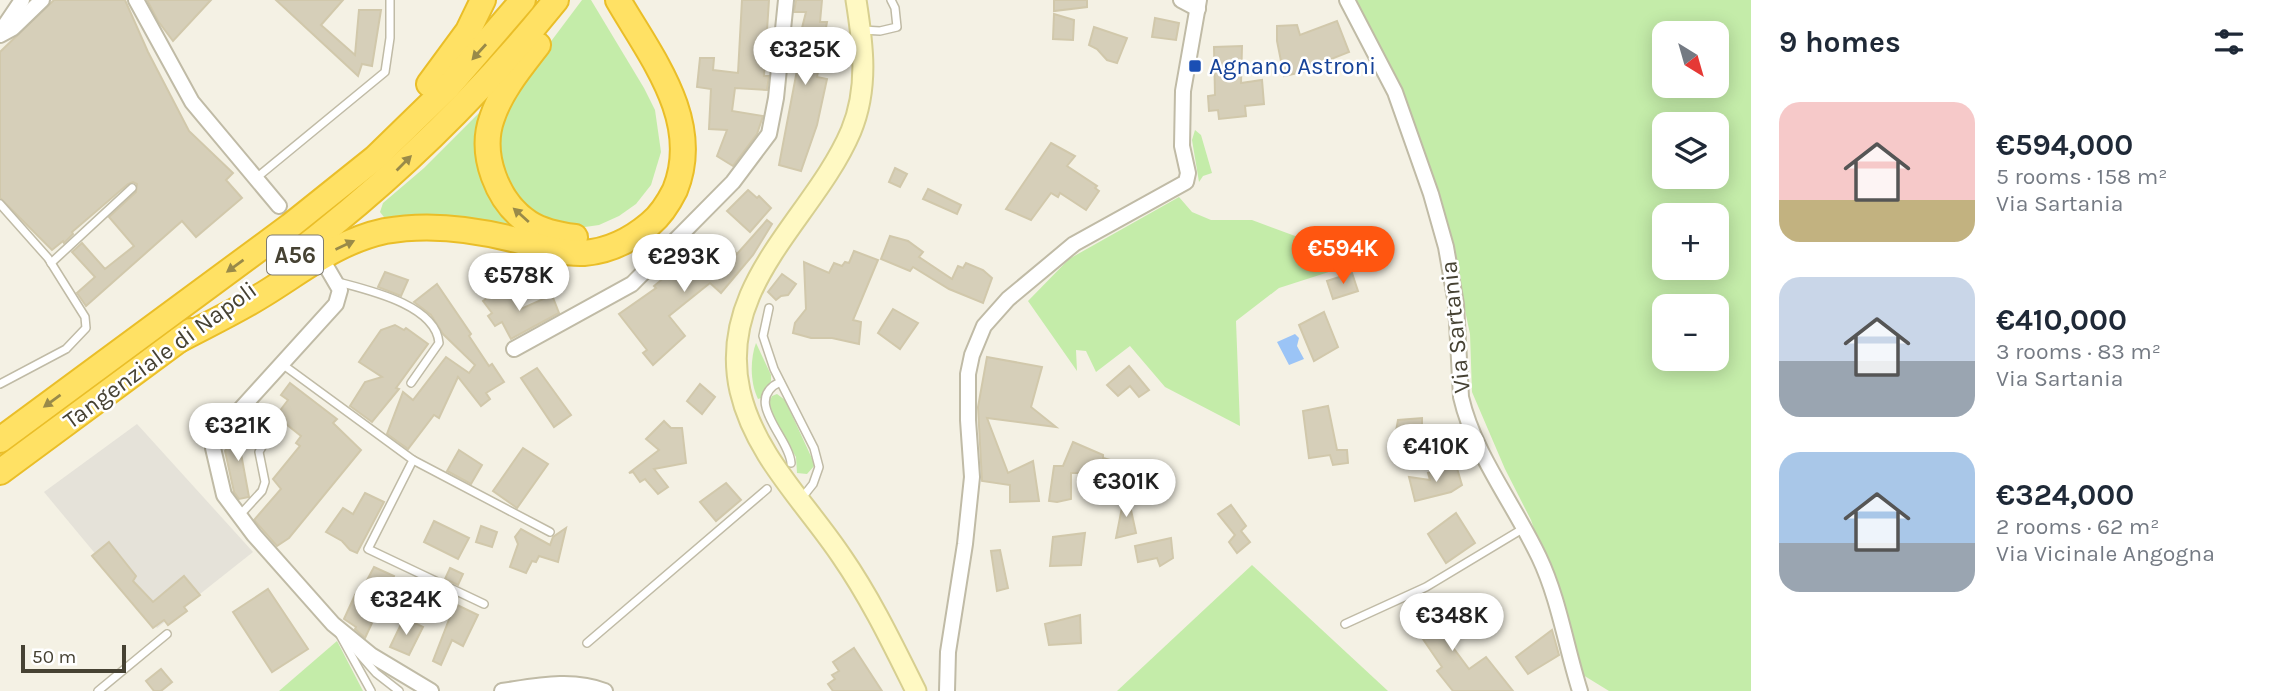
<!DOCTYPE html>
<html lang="en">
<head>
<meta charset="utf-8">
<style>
	:root { --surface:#fff; --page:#f6f6f7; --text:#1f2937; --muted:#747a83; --accent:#ff5610 }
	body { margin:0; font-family:Karla,sans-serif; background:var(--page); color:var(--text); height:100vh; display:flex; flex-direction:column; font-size:26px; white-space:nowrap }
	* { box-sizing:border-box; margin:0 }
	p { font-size:23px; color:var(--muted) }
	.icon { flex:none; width:38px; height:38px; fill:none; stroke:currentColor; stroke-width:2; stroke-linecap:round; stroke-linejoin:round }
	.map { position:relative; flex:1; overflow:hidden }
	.panel { display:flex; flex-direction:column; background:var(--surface); width:525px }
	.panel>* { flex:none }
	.needle { width:46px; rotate:143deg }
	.tools { position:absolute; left:1652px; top:21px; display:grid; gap:14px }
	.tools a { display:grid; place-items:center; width:77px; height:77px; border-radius:14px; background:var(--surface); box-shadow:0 4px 18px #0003; font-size:35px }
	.scale { position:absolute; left:21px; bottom:18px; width:105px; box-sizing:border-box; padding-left:7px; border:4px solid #464233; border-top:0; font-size:19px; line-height:24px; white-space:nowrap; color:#464233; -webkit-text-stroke:5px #fff; paint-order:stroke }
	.price { position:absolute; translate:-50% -60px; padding:0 16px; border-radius:24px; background:#fff; color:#222; font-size:23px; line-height:46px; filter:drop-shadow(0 2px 4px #0008) }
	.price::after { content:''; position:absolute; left:50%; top:42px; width:21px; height:16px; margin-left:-10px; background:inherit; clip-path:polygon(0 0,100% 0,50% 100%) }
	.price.current { background:var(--accent); color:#fff }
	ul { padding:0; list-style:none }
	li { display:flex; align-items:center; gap:21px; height:175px; padding:0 28px }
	li span { display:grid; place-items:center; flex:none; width:196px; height:140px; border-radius:21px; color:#555 }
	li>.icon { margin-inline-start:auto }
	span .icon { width:84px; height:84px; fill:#fffc; stroke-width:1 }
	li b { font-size:30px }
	h2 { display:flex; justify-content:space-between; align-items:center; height:84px; padding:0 28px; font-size:30px }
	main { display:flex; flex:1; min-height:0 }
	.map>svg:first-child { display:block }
	.industrial { fill:#e5e2d9 }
	.green { fill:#c4eca9; fill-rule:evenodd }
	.water { fill:#9bc4f6 }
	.building { fill:#d6cfb9; stroke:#d1c8ab; stroke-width:2 }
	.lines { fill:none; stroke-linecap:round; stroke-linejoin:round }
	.lane-casing { stroke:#c0bba6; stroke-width:10 }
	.street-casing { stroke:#c0bba6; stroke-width:18 }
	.secondary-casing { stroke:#d7cf90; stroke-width:23 }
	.highway-casing { stroke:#eabe28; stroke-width:28 }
	.lane { stroke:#fff; stroke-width:7 }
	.street { stroke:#fff; stroke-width:14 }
	.secondary { stroke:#fff9c3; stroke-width:19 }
	.highway { stroke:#ffe164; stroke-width:24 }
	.oneway { fill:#998a49 }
	.transit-dot { fill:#1a4fb4; stroke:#fff; stroke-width:2.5 }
	.labels { text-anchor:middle; stroke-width:5; stroke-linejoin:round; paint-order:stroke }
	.shield { fill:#fff; stroke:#7e7b70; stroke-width:2 }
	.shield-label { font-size:23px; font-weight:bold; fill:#464233 }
	.transit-label { font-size:24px; fill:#164399; stroke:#fff; text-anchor:start }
	.street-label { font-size:24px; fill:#464233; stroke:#fff }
</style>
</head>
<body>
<main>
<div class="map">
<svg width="1751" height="691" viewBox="0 0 1751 691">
	<rect width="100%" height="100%" fill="#f4f1e4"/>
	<polygon class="industrial" points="137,424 253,552 157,628 44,492"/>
	<g class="green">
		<polygon points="582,0 591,0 644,88 655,110 661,152 651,185 636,204 619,216 599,225 571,229 546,222 512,197 495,135 504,104"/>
		<path d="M1356 0H1751V691H1609L1583 675 1531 520 1505 469 1472 392 1470 334 1442 202 1404 97ZM1664 33H1717V86H1664ZM1664 124H1717V177H1664ZM1664 215H1717V268H1664ZM1664 306H1717V359H1664Z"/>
		<polygon points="486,106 482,122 528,234 387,221 380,212 383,203 424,168"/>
		<polygon points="1195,130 1201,135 1212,173 1203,176 1199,182 1192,140"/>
		<polygon points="1179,197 1192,212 1211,220 1252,220 1363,261 1279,288 1236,321 1240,426 1165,387 1130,346 1096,372 1086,351 1076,350 1077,371 1028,301 1069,259"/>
		<path d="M756 343 771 375V381L761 398 758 399C750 383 750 359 756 343Z"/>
		<polygon points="777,394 785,400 815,465 807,474 797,473 796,457 783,436 768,404 772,396"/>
		<polygon points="1252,565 1388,691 1117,691"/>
		<polygon points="337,641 363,691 279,691"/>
	</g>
	<polygon class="water" points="1295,334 1299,338 1297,346 1304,359 1289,365 1277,342"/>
	<g class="building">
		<polygon points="54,0 125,0 148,52 189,131 233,173 226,180 242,198 196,237 182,221 86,306 77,293 95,277 72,252 82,243 105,269 134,246 109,217 136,192 137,184 133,182 128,184 72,232 73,234 64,243 63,241 52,250 0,198 0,52"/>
		<polygon points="147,0 211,0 173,41 158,21"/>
		<polygon points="276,0 343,0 321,25 355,55 359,10 381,10 372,66 362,64 358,76"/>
		<polygon points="742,0 769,0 764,76 769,76 767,90 735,88 732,111 763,116 757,134 733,166 717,156 727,130 709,129 711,89 697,87 700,58 714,58 713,70 738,73"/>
		<polygon points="796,0 822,0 820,22 827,22 817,77 827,79 817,125 801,171 779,165 798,65 793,64 806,12 794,12"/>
		<polygon points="1054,0 1087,0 1087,7 1054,11"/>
		<polygon points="1054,14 1074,20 1073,40 1053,39"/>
		<polygon points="1155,18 1179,23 1176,40 1152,37"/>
		<polygon points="1337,21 1349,52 1311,67 1312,70 1284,76 1277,41 1277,26 1297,25 1300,35"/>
		<polygon points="1094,27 1127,38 1117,63 1107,60 1097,49 1089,45"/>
		<polygon points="1242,46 1241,83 1262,80 1264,104 1245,106 1246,116 1219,119 1218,110 1209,111 1208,96 1215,95 1214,47"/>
		<polygon points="1051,143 1075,156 1067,166 1097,186 1095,188 1099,191 1086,210 1060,193 1058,197 1051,193 1031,220 1006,209"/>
		<polygon points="895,168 907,174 900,187 889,182"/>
		<polygon points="928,189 961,205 957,214 923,199"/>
		<polygon points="748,190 757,198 759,196 771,208 750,232 727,211"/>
		<polygon points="767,220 772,224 753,255 721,293 710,283 669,316 685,336 653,365 643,353 647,350 619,314 656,288 654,286 693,254 701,260 714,244 721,249 727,245 737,254"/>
		<polygon points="890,236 908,241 923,252 919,257 952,279 958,266 963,268 966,263 983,270 992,278 983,303 949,289 913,267 910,271 881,259"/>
		<polygon points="854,251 878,260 853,320 861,322 859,344 832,338 811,338 793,333 795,323 806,309 804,262 829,273 834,263 842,266 845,262 849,263"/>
		<polygon points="385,272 408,280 401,296 378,287"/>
		<polygon points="1352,273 1358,291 1333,299 1327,281"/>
		<polygon points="782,274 796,284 788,295 781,296 776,300 768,292"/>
		<polygon points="437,284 471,334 469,336 489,366 492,364 504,382 486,393 490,399 481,406 458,377 439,418 434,415 408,449 387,434 403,392 413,400 446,357 469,373 475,365 443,334 431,315 414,302"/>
		<polygon points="512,289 521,309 552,295 559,313 511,339 502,322 495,326 488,316 492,313 483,301 493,294 495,298"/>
		<polygon points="893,309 918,323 900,349 878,333"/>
		<polygon points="1324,312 1338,347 1314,361 1299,325"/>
		<polygon points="395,325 404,330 406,328 428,344 396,388 399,389 372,422 350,406 365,382 382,377 359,362 381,330"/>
		<polygon points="987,357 1042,367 1031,407 1056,427 987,418 1008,473 1033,461 1039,501 1010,502 1010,485 982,481 978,407"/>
		<polygon points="1129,366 1149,390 1139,397 1130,386 1118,396 1107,385"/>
		<polygon points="537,368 571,415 554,427 521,378"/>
		<polygon points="290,383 337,419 333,423 361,450 289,538 277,546 254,520 281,489 273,479 300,446 296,443 301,436 276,416 288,400 281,395"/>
		<polygon points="700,384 715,397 702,414 687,401"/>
		<polygon points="1328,406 1337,450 1347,450 1348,463 1333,465 1330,455 1309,458 1303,411"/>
		<polygon points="1422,418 1422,429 1396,431 1398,420"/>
		<polygon points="664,421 671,428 682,428 686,463 654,469 668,487 658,494 645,479 640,482 633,472 629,473 659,450 646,439"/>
		<polygon points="242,426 252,434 240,448 249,497 239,499 234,492 225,451"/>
		<polygon points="1073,442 1103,455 1103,458 1132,466 1120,502 1108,500 1113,484 1104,483 1085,473 1071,473 1071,499 1057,502 1049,501 1054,466 1063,466"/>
		<polygon points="523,448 548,464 517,508 493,491"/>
		<polygon points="459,450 482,465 471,484 447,471"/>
		<polygon points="1456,465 1462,485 1451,492 1415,501 1409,477 1430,480 1428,473"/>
		<polygon points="726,483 741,500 716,521 700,502"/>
		<polygon points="1126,487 1136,533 1116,538"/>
		<polygon points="365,493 384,502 357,553 350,550 342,541 326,532 343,508 353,514"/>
		<polygon points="1231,505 1246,526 1241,531 1250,542 1237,553 1229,542 1235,535 1218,514"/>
		<polygon points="1456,513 1475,543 1446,563 1428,534"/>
		<polygon points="434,521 469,538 458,559 424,542"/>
		<polygon points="481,526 497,532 492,547 476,542"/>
		<polygon points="566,528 558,562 539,556 536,562 532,561 526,573 510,567 518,544 515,537 521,529 550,545 553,537"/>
		<polygon points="1085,533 1081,565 1050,566 1053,537"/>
		<polygon points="1171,538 1173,558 1160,566 1157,558 1138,562 1135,546"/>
		<polygon points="109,542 136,576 133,581 153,602 184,576 200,595 184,607 187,611 168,625 164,620 153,628 92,556"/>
		<polygon points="1000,550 1008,588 997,591 991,551"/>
		<polygon points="374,567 394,576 392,581 395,583 388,598 384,597 365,638 355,629 356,627 344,619 355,595 358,597"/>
		<polygon points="450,568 463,574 458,585 445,579"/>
		<polygon points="268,589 308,649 272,672 233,612"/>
		<polygon points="1429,598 1455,631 1446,638 1469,669 1486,657 1513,691 1453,691 1437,671 1442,667 1403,610"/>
		<polygon points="455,604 478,615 463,646 452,640 441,665 433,661"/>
		<polygon points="1080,615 1081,643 1049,645 1045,624"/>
		<polygon points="404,618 423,627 409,655 390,647"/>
		<polygon points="1552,630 1559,655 1528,674 1516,657"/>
		<polygon points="854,648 882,691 833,691 828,684 835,679 832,675 839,671 833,662"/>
		<polygon points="161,669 172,682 161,691 154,691 146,681"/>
	</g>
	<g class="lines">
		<g class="lane-casing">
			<g id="lane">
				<polyline points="862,30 880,31 897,27 895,8 891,0"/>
				<polyline points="255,179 385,72 390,38 390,0"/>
				<polyline points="0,204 48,258 85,317 86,328 66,349 0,384"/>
				<polyline points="51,263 132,188"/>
				<path d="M338 282C368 290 436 305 439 343L411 383"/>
				<polyline points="769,308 763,336 774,369 814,448 819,467 813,484 801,499"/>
				<polyline points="282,364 413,460 368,549 484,604"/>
				<path d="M780 382C742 400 789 437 791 463"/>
				<polyline points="413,460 550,532"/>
				<polyline points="239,516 262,491 265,482 259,452 276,423"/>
				<polyline points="1345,624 1426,587 1524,528"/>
				<polyline points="339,633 371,691"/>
				<polyline points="587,643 767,489"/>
				<polyline points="354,648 376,673 399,691"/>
				<polyline points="98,691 167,634"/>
			</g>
		</g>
		<g class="street-casing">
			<g id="street">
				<polyline points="136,0 192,102 279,206"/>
				<polyline points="1181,0 1198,9"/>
				<path d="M1347 0 1395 92 1431 194 1446 247 1456 304 1461 397C1474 454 1514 504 1539 557 1559 599 1566 647 1580 691"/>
				<polyline points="3,28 22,0"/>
				<polyline points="0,35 13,28 42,0"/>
				<polyline points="326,266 340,290 336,304 218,434 213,448 224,495 254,535 333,624 371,655 431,691"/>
				<polyline points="514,349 632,284 733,182 769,134 776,98 786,0"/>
				<path d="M502 691C536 686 572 678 605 691"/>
				<polyline points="947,691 948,652 965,544 972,477 968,420 968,374 972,355 984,326 1008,299 1074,244 1186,182 1188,173 1182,146 1183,91 1199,0"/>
			</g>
		</g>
		<g class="secondary-casing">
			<path id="secondary" d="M856 0C863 44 869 88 851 131 814 218 716 284 740 391 755 456 806 503 842 557 871 599 893 645 916 691"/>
		</g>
		<g class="highway-casing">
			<g id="highway">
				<path d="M538 45C521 67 501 91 492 118 479 154 497 202 529 223 543 232 559 235 575 237"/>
				<polyline points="429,84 468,31 483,0"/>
				<path d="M285 262C386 186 477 99 556 0"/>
				<path d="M179 340C207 325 237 311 264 294 303 270 338 241 385 231 429 223 474 229 516 240 538 246 561 254 584 253 610 251 631 240 650 224 661 215 669 202 675 190 703 121 651 57 618 0"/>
				<polyline points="0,440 290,226 375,158 448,87 523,0"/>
				<polyline points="0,472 191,331"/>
			</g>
		</g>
		<use href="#lane" class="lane"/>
		<use href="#street" class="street"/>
		<use href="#secondary" class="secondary"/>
		<use href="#highway" class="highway"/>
	</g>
	<defs><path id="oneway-solid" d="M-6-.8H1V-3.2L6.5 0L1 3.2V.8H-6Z" transform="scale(1.75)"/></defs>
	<g class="oneway">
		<use href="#oneway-solid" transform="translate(479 52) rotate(132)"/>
		<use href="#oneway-solid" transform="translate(404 163) rotate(-45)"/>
		<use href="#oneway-solid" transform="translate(521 215) rotate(-138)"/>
		<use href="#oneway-solid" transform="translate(345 245) rotate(-25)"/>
		<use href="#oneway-solid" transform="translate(235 266) rotate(144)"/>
		<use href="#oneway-solid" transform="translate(52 401) rotate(144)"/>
	</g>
	<rect class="transit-dot" x="1188" y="59" width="14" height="14" rx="3.5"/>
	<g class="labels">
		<rect class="shield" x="267" y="235.5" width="56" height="39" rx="5"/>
		<g class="shield-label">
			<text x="295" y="263">A56</text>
		</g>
		<g class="transit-label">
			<text x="1209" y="74">Agnano Astroni</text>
		</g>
		<g class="street-label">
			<text transform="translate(1455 327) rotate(-96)" y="8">Via Sartania</text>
			<text transform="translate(160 355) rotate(-36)" y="8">Tangenziale di Napoli</text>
		</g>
	</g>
</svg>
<div class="tools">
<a><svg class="needle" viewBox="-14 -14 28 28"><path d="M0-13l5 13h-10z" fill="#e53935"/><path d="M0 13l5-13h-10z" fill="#747a83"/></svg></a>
<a><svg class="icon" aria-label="layers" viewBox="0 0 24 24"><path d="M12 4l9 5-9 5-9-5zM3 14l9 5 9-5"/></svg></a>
<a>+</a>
<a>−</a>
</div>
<div class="scale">50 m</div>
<b class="price" style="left:805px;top:87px">€325K</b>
<b class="price current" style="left:1343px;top:286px">€594K</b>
<b class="price" style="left:684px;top:294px">€293K</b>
<b class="price" style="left:519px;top:313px">€578K</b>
<b class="price" style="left:238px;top:463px">€321K</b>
<b class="price" style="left:1436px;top:484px">€410K</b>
<b class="price" style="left:1126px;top:519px">€301K</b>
<b class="price" style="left:406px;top:637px">€324K</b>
<b class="price" style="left:1452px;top:653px">€348K</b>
</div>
<section class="panel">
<h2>9 homes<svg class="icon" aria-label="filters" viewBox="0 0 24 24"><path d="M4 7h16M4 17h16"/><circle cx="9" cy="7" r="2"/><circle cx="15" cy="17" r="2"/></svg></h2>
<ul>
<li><span style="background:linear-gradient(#f6c9c9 70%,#c2b280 0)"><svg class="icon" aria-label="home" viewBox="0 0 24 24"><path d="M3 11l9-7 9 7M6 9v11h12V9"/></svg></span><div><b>€594,000</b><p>5 rooms · 158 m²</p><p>Via Sartania</p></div></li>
<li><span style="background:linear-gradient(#c9d6e8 60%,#9aa5b1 0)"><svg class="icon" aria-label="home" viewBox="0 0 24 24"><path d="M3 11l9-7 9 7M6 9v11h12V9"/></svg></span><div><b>€410,000</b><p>3 rooms · 83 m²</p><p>Via Sartania</p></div></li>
<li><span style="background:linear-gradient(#a9c7e8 65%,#9aa5b1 0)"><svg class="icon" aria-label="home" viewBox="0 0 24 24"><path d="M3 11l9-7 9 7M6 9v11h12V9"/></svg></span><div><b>€324,000</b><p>2 rooms · 62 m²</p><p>Via Vicinale Angogna</p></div></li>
</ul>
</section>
</main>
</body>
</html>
